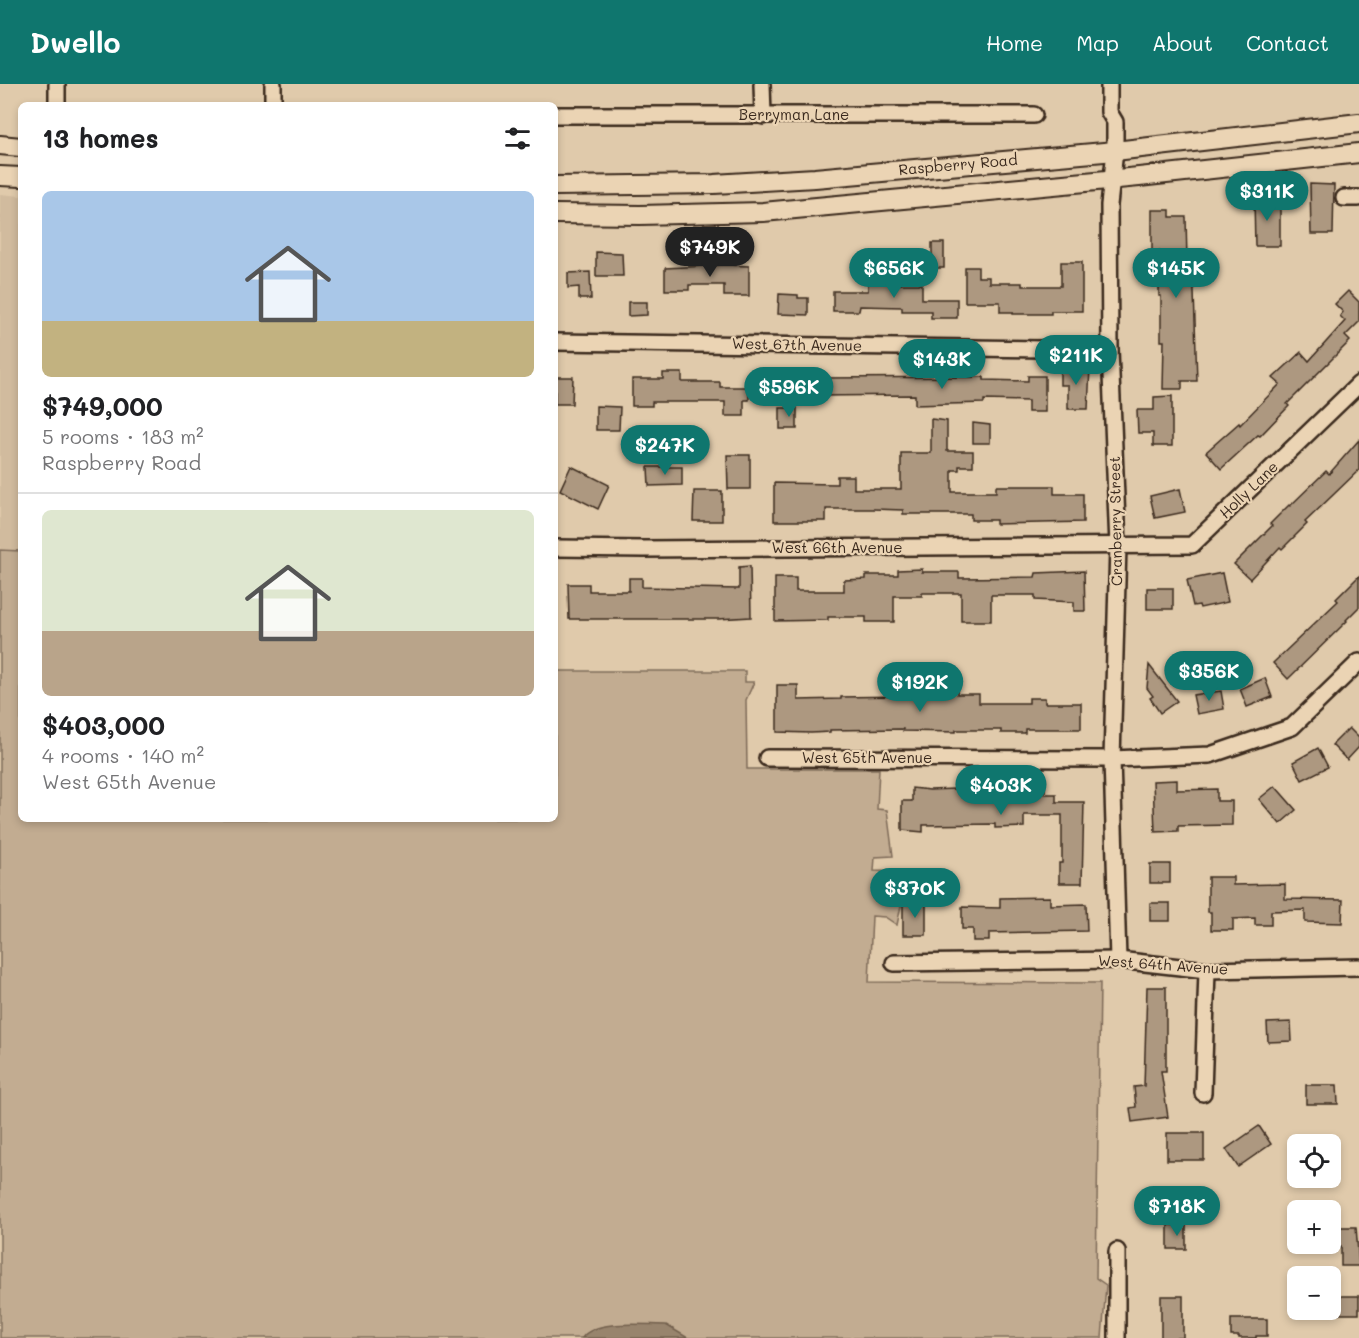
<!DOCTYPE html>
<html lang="en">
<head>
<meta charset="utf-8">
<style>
	:root { --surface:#fff; --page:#f6f6f6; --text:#202124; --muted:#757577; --line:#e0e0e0; --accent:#0f766e }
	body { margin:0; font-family:Mali,sans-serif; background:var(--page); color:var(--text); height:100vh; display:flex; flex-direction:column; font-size:22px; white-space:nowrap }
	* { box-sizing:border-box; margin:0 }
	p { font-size:20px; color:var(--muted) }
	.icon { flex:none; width:33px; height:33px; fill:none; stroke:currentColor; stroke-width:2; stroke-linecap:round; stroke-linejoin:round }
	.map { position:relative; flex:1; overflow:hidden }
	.details { position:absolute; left:18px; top:18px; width:540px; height:720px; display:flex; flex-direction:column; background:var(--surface); border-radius:9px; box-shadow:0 3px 9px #0003 }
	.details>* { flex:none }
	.tools { position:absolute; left:1287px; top:1050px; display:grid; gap:12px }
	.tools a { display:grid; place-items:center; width:54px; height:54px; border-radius:9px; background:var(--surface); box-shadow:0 3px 9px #0003; font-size:30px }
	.price { position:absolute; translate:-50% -51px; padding:0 14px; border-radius:21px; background:var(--accent); color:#fff; font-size:20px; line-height:39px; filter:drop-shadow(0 2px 3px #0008) }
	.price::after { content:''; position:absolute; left:50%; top:36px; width:18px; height:14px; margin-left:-9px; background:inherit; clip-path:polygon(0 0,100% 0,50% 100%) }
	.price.current { background:#222; color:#fff }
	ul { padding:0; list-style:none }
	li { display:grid; align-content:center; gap:12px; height:318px; padding:0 24px }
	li+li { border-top:2px solid var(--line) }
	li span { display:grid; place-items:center; height:186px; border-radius:9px; color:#555 }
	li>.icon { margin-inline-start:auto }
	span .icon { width:108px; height:108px; fill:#fffc; stroke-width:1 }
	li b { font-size:26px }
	h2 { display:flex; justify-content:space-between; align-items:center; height:72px; padding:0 24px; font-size:26px }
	header { display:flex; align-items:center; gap:36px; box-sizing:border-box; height:84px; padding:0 30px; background:var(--accent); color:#fff }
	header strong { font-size:28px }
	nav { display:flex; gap:33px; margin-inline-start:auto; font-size:21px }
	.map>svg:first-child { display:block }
	.built { fill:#d1bb9e }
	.green { fill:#c2ac91; stroke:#7e6b58; stroke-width:1.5 }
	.water { fill:#98846d; stroke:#73604d; stroke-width:1.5 }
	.building { fill:#ad9880; stroke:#3b2a1e; stroke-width:1.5 }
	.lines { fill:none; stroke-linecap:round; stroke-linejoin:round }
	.minor-casing { stroke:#3b2a1e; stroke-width:20 }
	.major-casing { stroke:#3b2a1e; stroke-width:22 }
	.minor { stroke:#ebd4b4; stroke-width:15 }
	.major { stroke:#ebd4b4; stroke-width:18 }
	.labels { text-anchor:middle; stroke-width:4.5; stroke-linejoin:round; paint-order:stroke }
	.street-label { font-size:15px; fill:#3b2a1e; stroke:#ebd4b4 }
</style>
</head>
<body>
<header>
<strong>Dwello</strong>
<nav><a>Home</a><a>Map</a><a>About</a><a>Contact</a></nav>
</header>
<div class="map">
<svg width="1359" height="1254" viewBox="0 0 1359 1254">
	<rect width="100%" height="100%" fill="#e0caab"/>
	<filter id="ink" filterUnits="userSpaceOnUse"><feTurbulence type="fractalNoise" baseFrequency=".0167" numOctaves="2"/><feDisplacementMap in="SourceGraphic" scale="12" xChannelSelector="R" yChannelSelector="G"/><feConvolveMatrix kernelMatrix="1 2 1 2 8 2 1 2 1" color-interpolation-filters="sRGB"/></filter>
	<g filter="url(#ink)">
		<polygon class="built" points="0,110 21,112 21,466 0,465"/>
		<polygon class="green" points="0,466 21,467 21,735 555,735 555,587 745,587 745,598 754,598 746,616 747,685 879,685 877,725 887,726 893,772 875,773 874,787 908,788 897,841 885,833 872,832 869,898 1100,899 1096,1194 1106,1201 1102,1254 0,1254"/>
		<path class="water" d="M666 1241 688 1254H582C595 1235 644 1241 666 1241Z"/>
		<g class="building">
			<polygon points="1310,100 1334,101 1333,150 1311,150"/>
			<polygon points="1254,114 1280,115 1280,162 1255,162"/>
			<polygon points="1152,126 1170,126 1170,133 1186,133 1187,178 1193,178 1197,297 1182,297 1182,305 1163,305 1164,257 1161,257 1161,212 1159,212 1159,167 1152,167"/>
			<rect x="932" y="159" width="12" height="25"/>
			<polygon points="596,168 622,169 623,192 596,192"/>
			<polygon points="1061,178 1082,178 1082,227 1051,227 1051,230 1013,230 1013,228 1000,228 1000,218 965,218 965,183 978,183 978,193 989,193 989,199 1022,199 1022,202 1061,202"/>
			<polygon points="725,181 749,182 749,212 724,212 724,201 689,201 689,206 665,206 665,184"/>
			<polygon points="590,188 591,215 579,215 579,203 568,204 568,189"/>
			<polygon points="868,191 891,192 891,200 922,200 922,215 957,215 957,234 931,234 931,227 902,227 902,223 860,222 859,227 833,227 833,207 868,207"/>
			<polygon points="1348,207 1359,218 1359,238 1345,252 1350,257 1287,320 1289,322 1260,352 1258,351 1221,385 1206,368 1239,339 1240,341 1280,300 1273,294 1301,268 1309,277 1345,237 1340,232 1343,228 1335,220"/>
			<polygon points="779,210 798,211 798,214 808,214 808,231 778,230"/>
			<polygon points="628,218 647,218 647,231 628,232"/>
			<polygon points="1060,282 1090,283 1088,325 1068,325 1068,301 1060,301"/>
			<polygon points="663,289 682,289 682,298 720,298 720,303 749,303 749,316 744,316 744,332 725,332 725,318 652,318 652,322 632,322 632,295 663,295"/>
			<polygon points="1028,292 1045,292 1045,328 1028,328 1028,317 984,316 984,319 915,321 915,311 819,312 819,294 984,293 984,296 1028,297"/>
			<polygon points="555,293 573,293 572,320 555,320"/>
			<polygon points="1172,312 1172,362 1153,362 1153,349 1138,349 1137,326 1154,326 1154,313"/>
			<polygon points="596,322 620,323 619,346 596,346"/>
			<rect x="780" y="324" width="17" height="21"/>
			<polygon points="931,335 947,337 947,367 973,367 973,382 959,382 959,386 952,386 952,408 996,408 996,402 1054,402 1054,410 1083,410 1083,438 996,440 996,436 971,436 971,430 903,430 903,426 873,425 826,425 826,437 774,437 774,399 837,400 837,392 854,392 854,405 901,405 901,369 931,369"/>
			<polygon points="973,339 990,341 990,359 973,359"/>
			<polygon points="1359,356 1359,386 1305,438 1307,440 1282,465 1280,463 1250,495 1234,480 1272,442 1270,440 1289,421 1290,422 1326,387 1329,390"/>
			<polygon points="727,371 750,371 750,405 728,405"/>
			<polygon points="571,382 609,401 598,425 560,406"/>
			<polygon points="648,383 682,383 682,401 649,402"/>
			<polygon points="1180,405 1185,428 1155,434 1150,412"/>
			<polygon points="694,407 722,407 722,437 693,437"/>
			<polygon points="750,482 751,533 718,535 569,535 568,500 589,500 589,507 629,507 629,494 642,494 642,503 739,505 739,483"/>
			<polygon points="922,485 922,488 959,488 959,494 1035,493 1036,489 1084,487 1085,527 1074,527 1074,518 1035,516 1035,511 991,511 991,537 961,537 961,509 922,509 922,512 894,512 894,538 866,538 866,533 828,533 828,536 775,537 775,494 796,494 796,507 844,507 844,496 866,495 866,491 898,491 898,486"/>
			<polygon points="1222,489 1228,518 1200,524 1199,521 1193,522 1187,496"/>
			<polygon points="1359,492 1359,523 1346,536 1347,537 1288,595 1273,579 1338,517 1336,515"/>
			<rect x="1147" y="504" width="26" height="21"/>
			<polygon points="1149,581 1177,617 1160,629 1150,614 1153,612 1147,604"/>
			<polygon points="1265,594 1272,613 1247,623 1240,605"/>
			<polygon points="938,600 958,601 957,610 979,610 979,619 1029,619 1029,614 1045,614 1045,619 1081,619 1081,645 1025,645 1025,649 1001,649 1001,646 956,646 956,648 903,647 903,645 830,646 830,648 811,649 777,648 777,601 798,601 798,616 841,615 841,613 903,612 903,609 938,609"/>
			<polygon points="1221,607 1224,625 1197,630 1193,611"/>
			<polygon points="1349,644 1359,654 1359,663 1347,676 1332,661"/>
			<polygon points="1318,664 1328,683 1302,696 1293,678"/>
			<polygon points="1177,696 1177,706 1217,705 1217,717 1232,717 1232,741 1178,742 1178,747 1155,748 1153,697"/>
			<polygon points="1028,698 1045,698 1045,710 1056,710 1056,718 1084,718 1082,799 1059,799 1059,779 1062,779 1062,731 1024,731 1024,743 995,744 995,740 923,741 923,748 902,746 902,717 912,717 912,704 930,706 979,704 979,712 1002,712 1002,704 1028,704"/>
			<polygon points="1275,702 1296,726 1280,740 1259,715"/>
			<rect x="1150" y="780" width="20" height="19"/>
			<polygon points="1208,793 1233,793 1233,801 1285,800 1285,815 1343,816 1342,839 1305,838 1305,826 1271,827 1271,841 1255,841 1255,834 1233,835 1233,846 1211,846 1211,828 1208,828"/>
			<polygon points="1050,813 1050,821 1086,820 1087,847 989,849 989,857 973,857 973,845 962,845 962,823 1000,824 1000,814"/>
			<rect x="1150" y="819" width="20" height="18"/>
			<rect x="903" y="820" width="23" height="31"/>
			<polygon points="1147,903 1166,903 1166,987 1161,987 1168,1033 1132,1038 1130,1024 1136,1023 1134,1003 1144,1002"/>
			<polygon points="1291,938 1292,957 1268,958 1267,939"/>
			<polygon points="1306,1001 1337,1001 1338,1020 1306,1020"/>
			<polygon points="1259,1042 1271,1060 1238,1083 1226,1065"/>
			<rect x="1167" y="1049" width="37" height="27"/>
			<rect x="1168" y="1141" width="18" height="24"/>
			<polygon points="1336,1143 1356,1143 1359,1182 1341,1182 1341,1162 1336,1162"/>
			<rect x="1161" y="1212" width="22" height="42"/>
			<rect x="1336" y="1212" width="23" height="18"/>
			<polygon points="1231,1235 1267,1235 1267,1252 1256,1252 1256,1254 1239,1254 1239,1252 1231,1252"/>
		</g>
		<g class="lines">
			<g class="minor-casing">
				<g id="minor">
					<polyline points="57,0 57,21"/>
					<polyline points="273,0 273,21"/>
					<polyline points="762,0 763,32"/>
					<polyline points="1109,0 1109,28 1115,38 1115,67 1109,121 1110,266 1118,462 1112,675 1118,876"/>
					<polyline points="555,31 1034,31"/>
					<polyline points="1344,114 1359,114"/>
					<polyline points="555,258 1110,266"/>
					<polyline points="555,464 644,465 1192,461 1359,300"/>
					<polyline points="767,674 1112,675 1210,671 1292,643 1359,578"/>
					<polyline points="894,879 1118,876 1207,886 1359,883"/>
					<polyline points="1203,1009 1207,886"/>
					<polyline points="1117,1167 1117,1254"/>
				</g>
			</g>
			<g class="major-casing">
				<g id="major">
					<polyline points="0,61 21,63"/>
					<polyline points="0,92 21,93"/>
					<polyline points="555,102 714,100 815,94 1115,67 1359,39"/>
					<polyline points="555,130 640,131 763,128 1139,93 1359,69"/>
				</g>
			</g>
			<use href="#minor" class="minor"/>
			<use href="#major" class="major"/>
		</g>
	</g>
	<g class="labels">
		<g class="street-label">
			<text x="794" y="36">Berryman Lane</text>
			<text transform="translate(958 81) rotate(-5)" y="5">Raspberry Road</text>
			<text transform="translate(797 261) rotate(1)" y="5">West 67th Avenue</text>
			<text transform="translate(1249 406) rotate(-44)" y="5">Holly Lane</text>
			<text transform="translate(1116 437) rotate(-91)" y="5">Cranberry Street</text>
			<text x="837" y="469">West 66th Avenue</text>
			<text x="867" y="679">West 65th Avenue</text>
			<text transform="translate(1163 881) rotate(4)" y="5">West 64th Avenue</text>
		</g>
	</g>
</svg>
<div class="tools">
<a><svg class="icon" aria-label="locate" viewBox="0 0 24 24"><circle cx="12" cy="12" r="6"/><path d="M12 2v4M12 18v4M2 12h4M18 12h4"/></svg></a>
<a>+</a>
<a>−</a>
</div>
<b class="price" style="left:1267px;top:138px">$311K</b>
<b class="price current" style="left:710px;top:194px">$749K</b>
<b class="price" style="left:894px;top:215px">$656K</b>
<b class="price" style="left:1176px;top:215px">$145K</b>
<b class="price" style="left:1076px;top:302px">$211K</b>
<b class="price" style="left:942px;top:306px">$143K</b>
<b class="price" style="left:789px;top:334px">$596K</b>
<b class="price" style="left:665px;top:392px">$247K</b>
<b class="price" style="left:1209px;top:618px">$356K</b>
<b class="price" style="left:920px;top:629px">$192K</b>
<b class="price" style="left:1001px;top:732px">$403K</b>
<b class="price" style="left:915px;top:835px">$370K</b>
<b class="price" style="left:1177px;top:1153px">$718K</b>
<section class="details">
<h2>13 homes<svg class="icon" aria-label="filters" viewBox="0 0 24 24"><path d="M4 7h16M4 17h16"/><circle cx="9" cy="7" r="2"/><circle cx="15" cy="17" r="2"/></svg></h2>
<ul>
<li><span style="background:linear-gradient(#a9c7e8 70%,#c2b280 0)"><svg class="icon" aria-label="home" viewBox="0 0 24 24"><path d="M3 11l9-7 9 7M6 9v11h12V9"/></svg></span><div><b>$749,000</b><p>5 rooms · 183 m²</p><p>Raspberry Road</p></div></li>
<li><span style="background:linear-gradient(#dfe7d0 65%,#b9a48a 0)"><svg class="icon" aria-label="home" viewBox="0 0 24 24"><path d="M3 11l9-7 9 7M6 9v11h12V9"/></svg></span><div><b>$403,000</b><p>4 rooms · 140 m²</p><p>West 65th Avenue</p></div></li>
</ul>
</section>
</div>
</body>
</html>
